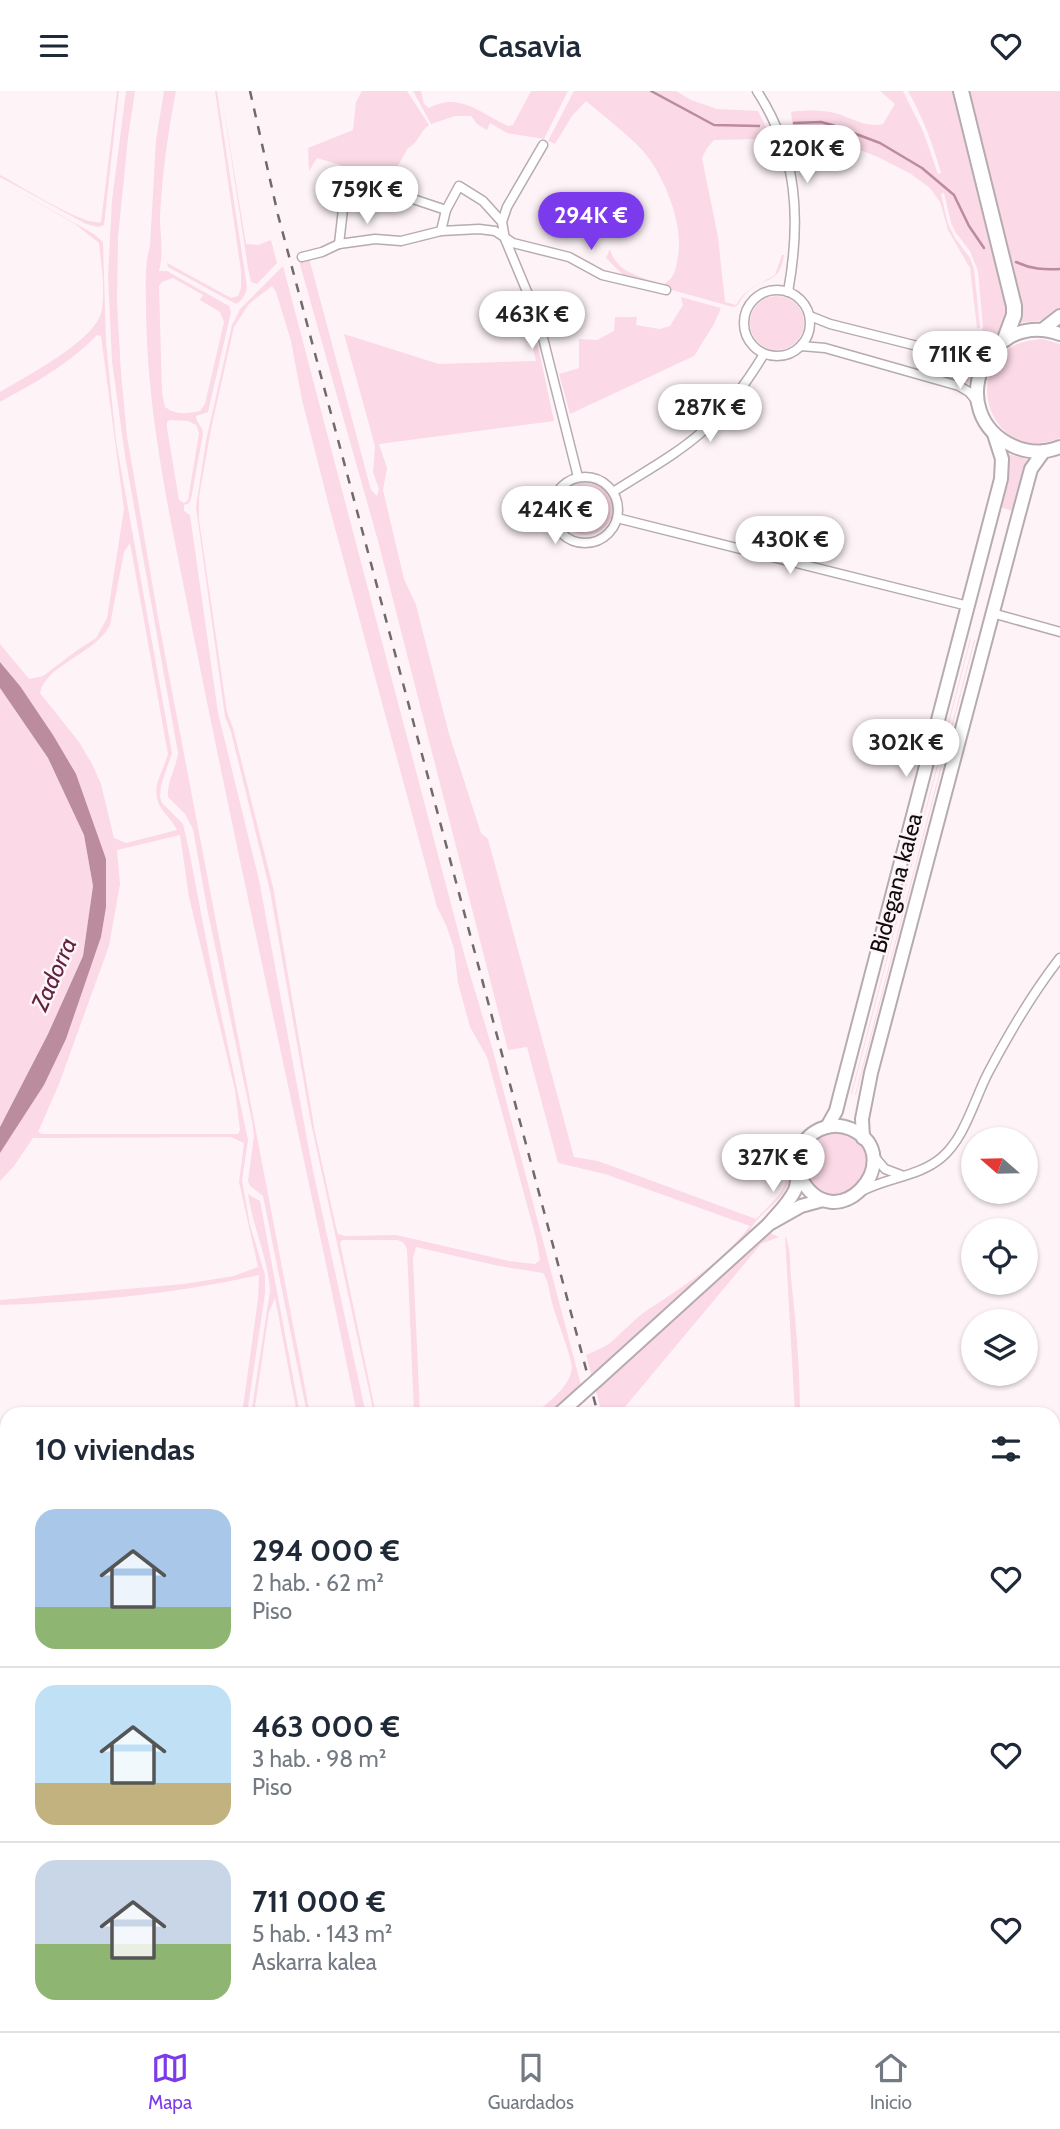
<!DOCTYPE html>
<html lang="es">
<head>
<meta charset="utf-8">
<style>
	:root { --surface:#fff; --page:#f6f6f7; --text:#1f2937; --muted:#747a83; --line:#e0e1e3; --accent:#7c3aed }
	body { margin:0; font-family:Cabin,sans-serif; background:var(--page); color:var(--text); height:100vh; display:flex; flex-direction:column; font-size:26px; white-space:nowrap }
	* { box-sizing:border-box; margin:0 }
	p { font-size:23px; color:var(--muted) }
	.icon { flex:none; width:38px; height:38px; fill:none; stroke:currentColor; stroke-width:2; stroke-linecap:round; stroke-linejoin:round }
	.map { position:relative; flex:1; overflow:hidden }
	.drawer { position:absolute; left:0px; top:1316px; width:1060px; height:625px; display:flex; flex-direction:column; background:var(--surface); border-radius:21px 21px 0 0; box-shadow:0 2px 5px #0004 }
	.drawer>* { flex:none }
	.needle { width:46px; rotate:290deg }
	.controls { position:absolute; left:961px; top:1036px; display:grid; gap:14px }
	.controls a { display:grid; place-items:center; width:77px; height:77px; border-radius:50%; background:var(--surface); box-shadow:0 2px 5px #0004; font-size:35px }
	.price { position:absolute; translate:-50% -60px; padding:0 16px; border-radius:24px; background:#fff; color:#222; font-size:23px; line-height:46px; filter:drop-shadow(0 2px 4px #0008) }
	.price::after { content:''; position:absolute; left:50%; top:42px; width:21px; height:16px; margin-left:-10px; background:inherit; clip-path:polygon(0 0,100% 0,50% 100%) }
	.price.selected { background:var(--accent); color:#fff }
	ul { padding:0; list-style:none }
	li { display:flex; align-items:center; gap:21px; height:175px; padding:0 35px }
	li+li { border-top:2px solid var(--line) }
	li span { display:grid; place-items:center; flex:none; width:196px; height:140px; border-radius:21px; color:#555 }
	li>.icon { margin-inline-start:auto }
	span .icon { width:84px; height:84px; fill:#fffc; stroke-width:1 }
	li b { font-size:30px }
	h2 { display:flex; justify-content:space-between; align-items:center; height:84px; padding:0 35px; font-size:30px }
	header { display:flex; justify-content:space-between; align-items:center; height:91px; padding:0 35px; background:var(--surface); font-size:32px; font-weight:600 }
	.dock { display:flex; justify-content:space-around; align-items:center; height:98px; border-top:2px solid var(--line); background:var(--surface); font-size:19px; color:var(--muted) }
	.dock a { display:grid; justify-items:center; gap:4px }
	.dock .selected { color:var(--accent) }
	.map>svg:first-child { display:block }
	.green { fill:#fbd9e6; fill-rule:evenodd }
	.water { fill:#bb8b9e }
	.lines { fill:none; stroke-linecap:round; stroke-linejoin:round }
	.stream { stroke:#bb8b9e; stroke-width:2.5 }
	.street-casing { stroke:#b6abaf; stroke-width:11 }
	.secondary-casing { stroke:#b6abaf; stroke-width:16 }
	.highway-casing { stroke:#b6abaf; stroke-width:18 }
	.street { stroke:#fff; stroke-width:8 }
	.secondary { stroke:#fff; stroke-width:12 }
	.highway { stroke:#fff; stroke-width:14 }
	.rail { stroke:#706a6c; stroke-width:2.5; stroke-dasharray:9 9; stroke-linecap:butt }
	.secondary-bridge-casing { stroke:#b6abaf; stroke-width:16; stroke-linecap:butt }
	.secondary-bridge { stroke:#fff; stroke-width:12 }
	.labels { text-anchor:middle; stroke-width:5; stroke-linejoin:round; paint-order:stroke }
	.street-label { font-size:23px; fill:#0f0c0d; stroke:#fef4f8 }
	.water-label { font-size:24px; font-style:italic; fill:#5f2340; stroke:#fef4f8 }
</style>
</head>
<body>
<header><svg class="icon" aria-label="menu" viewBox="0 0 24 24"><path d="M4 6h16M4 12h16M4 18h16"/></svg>Casavia<svg class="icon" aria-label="heart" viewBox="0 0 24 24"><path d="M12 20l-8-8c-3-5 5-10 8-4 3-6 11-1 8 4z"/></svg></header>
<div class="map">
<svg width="1060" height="1940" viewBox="0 0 1060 1940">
	<rect width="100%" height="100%" fill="#fef4f8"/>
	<g class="green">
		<path d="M117 0H119L104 134 98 136 86 133 0 86V84C20 94 82 135 101 131Z"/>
		<path d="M126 0H135L128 47 118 146 117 212 121 282 127 345 159 532 310 1323H307L263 1105 250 1095 248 1090 254 1045 252 1030 207 817 193 738 185 723 168 706C167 689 176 678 178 662L125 365 112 270 108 185 112 109Z"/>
		<path d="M164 0H176C168 41 162 84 160 126 160 144 164 162 159 180H167L229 215 231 221 208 321 196 325C196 332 203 335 203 343L191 408 189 412 184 414V420L190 424 218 622 259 789 312 1075 366 1323H357C303 1057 243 793 190 527 170 426 147 324 146 220 146 198 144 176 150 155L156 49ZM173 187 203 204 200 209 220 221 224 231 205 313 200 320C186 323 176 324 165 316L162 302 159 195 162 191ZM170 329 188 330 196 334 199 342 188 409 184 412 179 409 167 337V331Z"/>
		<path d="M215 0H217L247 195C246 203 243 209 236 213L168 176 167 172 231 207 238 205 241 197V180Z"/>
		<polygon points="221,0 246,153 258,154 271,149 277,172 257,193 251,191 248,177"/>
		<path d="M362 0H407L429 34C420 40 418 53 408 57L387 94 358 84H350V77L317 67 309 80 308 57 353 39 356 11Z"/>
		<path d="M413 0H421L424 13 429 17C459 0 482 23 508 35L513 34 531 0H568L544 48 507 42 490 32 487 39 477 33 471 25H455L431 33Z"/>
		<path d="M574 0H676L691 9 717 18 758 20 773 50 769 51 768 48 714 49 707 57 702 67 718 146 725 211 736 214C746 196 759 194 775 184L782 164H784C780 191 770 185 751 198 745 202 741 209 737 215L733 216 625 186 606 167 610 158C616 182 643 187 664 193 675 187 676 177 678 165 684 134 664 84 643 60 626 42 605 26 586 10L572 25 555 53 548 50Z"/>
		<path d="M880 0H903L923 40 938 83 941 82C933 53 923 27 908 0H955L1009 220 1004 237 986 252 976 257 961 258 931 253V251L963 256 972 254 981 246 983 236 978 180 970 160 956 142 951 132 944 102 941 103 948 133 955 147 970 167 974 178 980 237H977L970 177 948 139 940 111 930 97 911 83 878 66 832 48 813 44 794 46 791 21C803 19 817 19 830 21 848 24 865 38 883 33L895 13Z"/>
		<polygon points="963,0 1060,0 1060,219 1045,229 1018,232"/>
		<path d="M0 90 94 143 103 151 106 251 116 350 172 662 161 694 160 706 162 712 183 733 189 759 214 890 248 1049 242 1089 250 1134 265 1184V1203L247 1323H242L258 1208 259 1184C174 1203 87 1211 0 1214V1209L184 1193 234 1185 258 1176 239 1091 244 1052 231 1046 33 1047 14 1075 0 1090V1062L44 994 66 948 101 846 106 768 20 595 0 571V553L29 588 43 585 76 560 96 547 107 527 124 418 101 245 97 244C68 274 36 291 0 311V301C25 286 94 250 101 222 106 201 101 173 99 152L75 133ZM130 452 168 663C163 682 149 697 161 717 166 725 173 730 177 739L126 752 114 747 101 693 92 673 79 651 40 602C46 573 96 563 110 534L124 461ZM180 744 189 806 235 999 240 1039 238 1043H42L38 1041 59 993 109 855 120 793 117 759Z"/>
		<path d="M309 167 371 399 377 405 379 398 373 381 375 355 344 243 439 273 536 270 525 221 531 222 554 330 379 353 387 377 383 399 404 488 416 514 449 643 481 742 488 748 574 1066 598 1070 756 1128C769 1114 798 1093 781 1071 775 1063 762 1057 754 1049L756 1048C763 1056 775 1060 782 1069 806 1099 763 1116 751 1137 747 1144 747 1150 747 1158L770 1142 779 1146 761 1153 619 1323H602L586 1264C594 1260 603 1257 610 1252 622 1242 633 1229 646 1220 684 1195 722 1171 750 1135L605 1083 558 1072 527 956 508 959 378 450 299 170Z"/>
		<path d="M283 175 466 870 493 960 582 1298 554 1323H534C549 1310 570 1297 572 1276 568 1255 559 1236 553 1215 549 1203 550 1193 543 1182L499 1175 416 1156 413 1167 420 1323H414L407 1158 403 1151 397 1149H342L340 1152 376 1323H374L311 1032 270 800 231 641 225 626 196 416 206 350 232 234 240 218ZM272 195 276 201 291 250 302 309 329 415 437 816 446 834 454 857 458 892 470 936 487 966 536 1147 540 1169 535 1173 509 1170 396 1144 345 1145 338 1143 336 1136 315 1041 273 796 233 637 227 621 199 429V406L211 338 234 236 249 213Z"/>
		<circle cx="777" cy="232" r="27"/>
		<polygon points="681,206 721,217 714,233 694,265 570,323 559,283 579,277 579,248 597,249 614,240 615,226 637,226 636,234 660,238 670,235 683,214"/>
		<path d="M1042 248 1060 253V347C983 379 952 252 1042 248Z"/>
		<polygon points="929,264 957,271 972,271 973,273 968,291 925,278"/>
		<polygon points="1008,363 1030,369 1024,380 1014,420 999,416 1008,380"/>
		<circle cx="586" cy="417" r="27"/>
		<polygon points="970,548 971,548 852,1003 851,1003"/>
		<polygon points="974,549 975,549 856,1004 855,1004"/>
		<polygon points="0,597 48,667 68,709 84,744 93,795 83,865 48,943 0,1036"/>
		<circle cx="835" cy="1073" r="32"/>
		<path d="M248 1103 260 1110 300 1323H297L275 1207 269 1221 254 1323H251L270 1200C268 1167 253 1136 248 1103Z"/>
		<path d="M785 1145C791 1156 790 1174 791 1187 796 1232 800 1278 800 1323H795Z"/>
		<polygon points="0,1619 7,1629 7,1716 4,1718 7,1728 7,1761 0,1760"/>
		<polygon points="139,1934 230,1934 230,1940 140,1940"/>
	</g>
	<polygon class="water" points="0,571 20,595 53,644 76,683 106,768 106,816 101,846 66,948 44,994 0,1062 0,1036 48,943 83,865 93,795 84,744 48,667 0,597"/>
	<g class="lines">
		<g class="stream">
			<polyline points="651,0 714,34 759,35"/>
			<polyline points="794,32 821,31 832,34 880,52 922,77 954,104 969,135 984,157"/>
			<path d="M1016 171C1031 178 1044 179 1060 178"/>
		</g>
		<g class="street-casing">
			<g id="street">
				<path d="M757 0C798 63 801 129 788 201"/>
				<polyline points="543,54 507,116 502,131 505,148 538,227 578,386"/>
				<polyline points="441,140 446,119 459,95 483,110 502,131"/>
				<polyline points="339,153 346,92 353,88 446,119"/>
				<polyline points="302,166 322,161 339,153 375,148 401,150 441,140 479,138 495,140 513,152 569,166 602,184 666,199"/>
				<circle cx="777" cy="232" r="33"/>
				<polyline points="810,225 830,233 953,264 968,265 992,259"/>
				<polyline points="801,255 825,257 959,295 969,301 978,312"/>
				<circle cx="585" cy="419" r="33"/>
				<path d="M613 401C644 381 676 364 703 340 728 318 747 291 764 263"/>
				<polyline points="617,427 968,515"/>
				<polyline points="992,522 1060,541"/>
				<polyline points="873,1064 885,1078 901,1084"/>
				<path d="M862 1100C888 1086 918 1086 941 1067 965 1047 974 1009 988 982 1009 942 1032 903 1060 867"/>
			</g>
		</g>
		<g class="secondary-casing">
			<g id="secondary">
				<polyline points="1042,239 1060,225"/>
				<path d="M1060 243C986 217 942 322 1013 355 1028 362 1045 362 1060 356"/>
				<polyline points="827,1036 836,1020 840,1004 1001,388 1002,368 994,343"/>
				<polyline points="863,1047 862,1028 871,982 1017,430 1031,378 1044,360"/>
				<path d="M769 1133C778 1122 789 1112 795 1099 800 1086 795 1074 799 1062 806 1040 830 1029 851 1038 912 1066 834 1155 799 1084"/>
				<polyline points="597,1289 769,1133 801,1115 823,1109"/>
				<polyline points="559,1323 579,1305"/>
				<polyline points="0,1768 7,1769"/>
				<polyline points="415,1934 419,1940"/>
			</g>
		</g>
		<g class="highway-casing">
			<polyline id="highway" points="961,0 1014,215 1014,224 1005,248"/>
		</g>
		<use href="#street" class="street"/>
		<use href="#secondary" class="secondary"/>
		<use href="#highway" class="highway"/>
		<g class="rail">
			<polyline points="250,0 278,124 598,1323"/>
			<polyline points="787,1934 791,1940"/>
		</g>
		<g class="secondary-bridge-casing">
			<polyline id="secondary-bridge" points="579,1305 597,1289"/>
		</g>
		<use href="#secondary-bridge" class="secondary-bridge"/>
	</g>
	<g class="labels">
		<g class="street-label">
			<text transform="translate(896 792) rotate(-75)" y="8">Bidegana kalea</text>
		</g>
		<g class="water-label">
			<text transform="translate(54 883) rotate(-66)" y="8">Zadorra</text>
		</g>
	</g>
</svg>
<div class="controls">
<a><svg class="needle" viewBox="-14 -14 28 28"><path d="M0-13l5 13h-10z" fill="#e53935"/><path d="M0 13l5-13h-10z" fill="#747a83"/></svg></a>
<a><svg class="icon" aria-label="locate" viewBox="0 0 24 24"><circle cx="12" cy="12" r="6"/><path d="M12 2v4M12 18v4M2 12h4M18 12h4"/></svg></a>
<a><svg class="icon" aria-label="layers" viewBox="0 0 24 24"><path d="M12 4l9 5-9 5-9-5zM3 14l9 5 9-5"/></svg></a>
</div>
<b class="price" style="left:807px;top:94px">220K €</b>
<b class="price" style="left:367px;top:135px">759K €</b>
<b class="price selected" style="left:591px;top:161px">294K €</b>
<b class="price" style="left:532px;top:260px">463K €</b>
<b class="price" style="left:960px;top:300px">711K €</b>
<b class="price" style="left:710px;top:353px">287K €</b>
<b class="price" style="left:555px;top:455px">424K €</b>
<b class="price" style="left:790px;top:485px">430K €</b>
<b class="price" style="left:906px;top:688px">302K €</b>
<b class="price" style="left:773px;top:1103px">327K €</b>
<section class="drawer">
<h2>10 viviendas<svg class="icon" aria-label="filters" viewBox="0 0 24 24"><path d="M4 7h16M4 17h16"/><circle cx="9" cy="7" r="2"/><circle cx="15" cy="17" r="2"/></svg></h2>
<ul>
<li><span style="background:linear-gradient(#a9c7e8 70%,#8fb573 0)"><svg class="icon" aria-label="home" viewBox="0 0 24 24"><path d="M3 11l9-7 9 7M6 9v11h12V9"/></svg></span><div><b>294 000 €</b><p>2 hab. · 62 m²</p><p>Piso</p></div><svg class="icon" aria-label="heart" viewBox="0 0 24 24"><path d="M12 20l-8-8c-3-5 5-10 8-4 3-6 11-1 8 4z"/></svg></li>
<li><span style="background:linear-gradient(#bfe0f5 70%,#c2b280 0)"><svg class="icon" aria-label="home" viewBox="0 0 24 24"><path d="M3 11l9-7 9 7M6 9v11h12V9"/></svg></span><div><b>463 000 €</b><p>3 hab. · 98 m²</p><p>Piso</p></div><svg class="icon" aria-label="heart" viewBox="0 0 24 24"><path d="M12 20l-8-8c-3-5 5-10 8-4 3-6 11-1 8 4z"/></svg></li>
<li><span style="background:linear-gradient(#c9d6e8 60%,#8fb573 0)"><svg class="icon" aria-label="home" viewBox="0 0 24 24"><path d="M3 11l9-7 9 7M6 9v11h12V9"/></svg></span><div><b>711 000 €</b><p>5 hab. · 143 m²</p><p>Askarra kalea</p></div><svg class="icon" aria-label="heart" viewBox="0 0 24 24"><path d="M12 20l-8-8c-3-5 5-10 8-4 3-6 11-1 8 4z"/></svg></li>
</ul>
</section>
</div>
<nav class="dock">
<a class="selected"><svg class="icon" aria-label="map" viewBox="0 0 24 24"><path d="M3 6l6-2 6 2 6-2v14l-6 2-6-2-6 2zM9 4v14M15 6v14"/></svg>Mapa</a>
<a><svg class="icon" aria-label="saved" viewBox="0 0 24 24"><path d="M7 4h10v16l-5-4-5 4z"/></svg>Guardados</a>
<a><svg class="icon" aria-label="home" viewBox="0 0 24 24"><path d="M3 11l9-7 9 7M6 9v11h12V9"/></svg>Inicio</a>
</nav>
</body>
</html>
